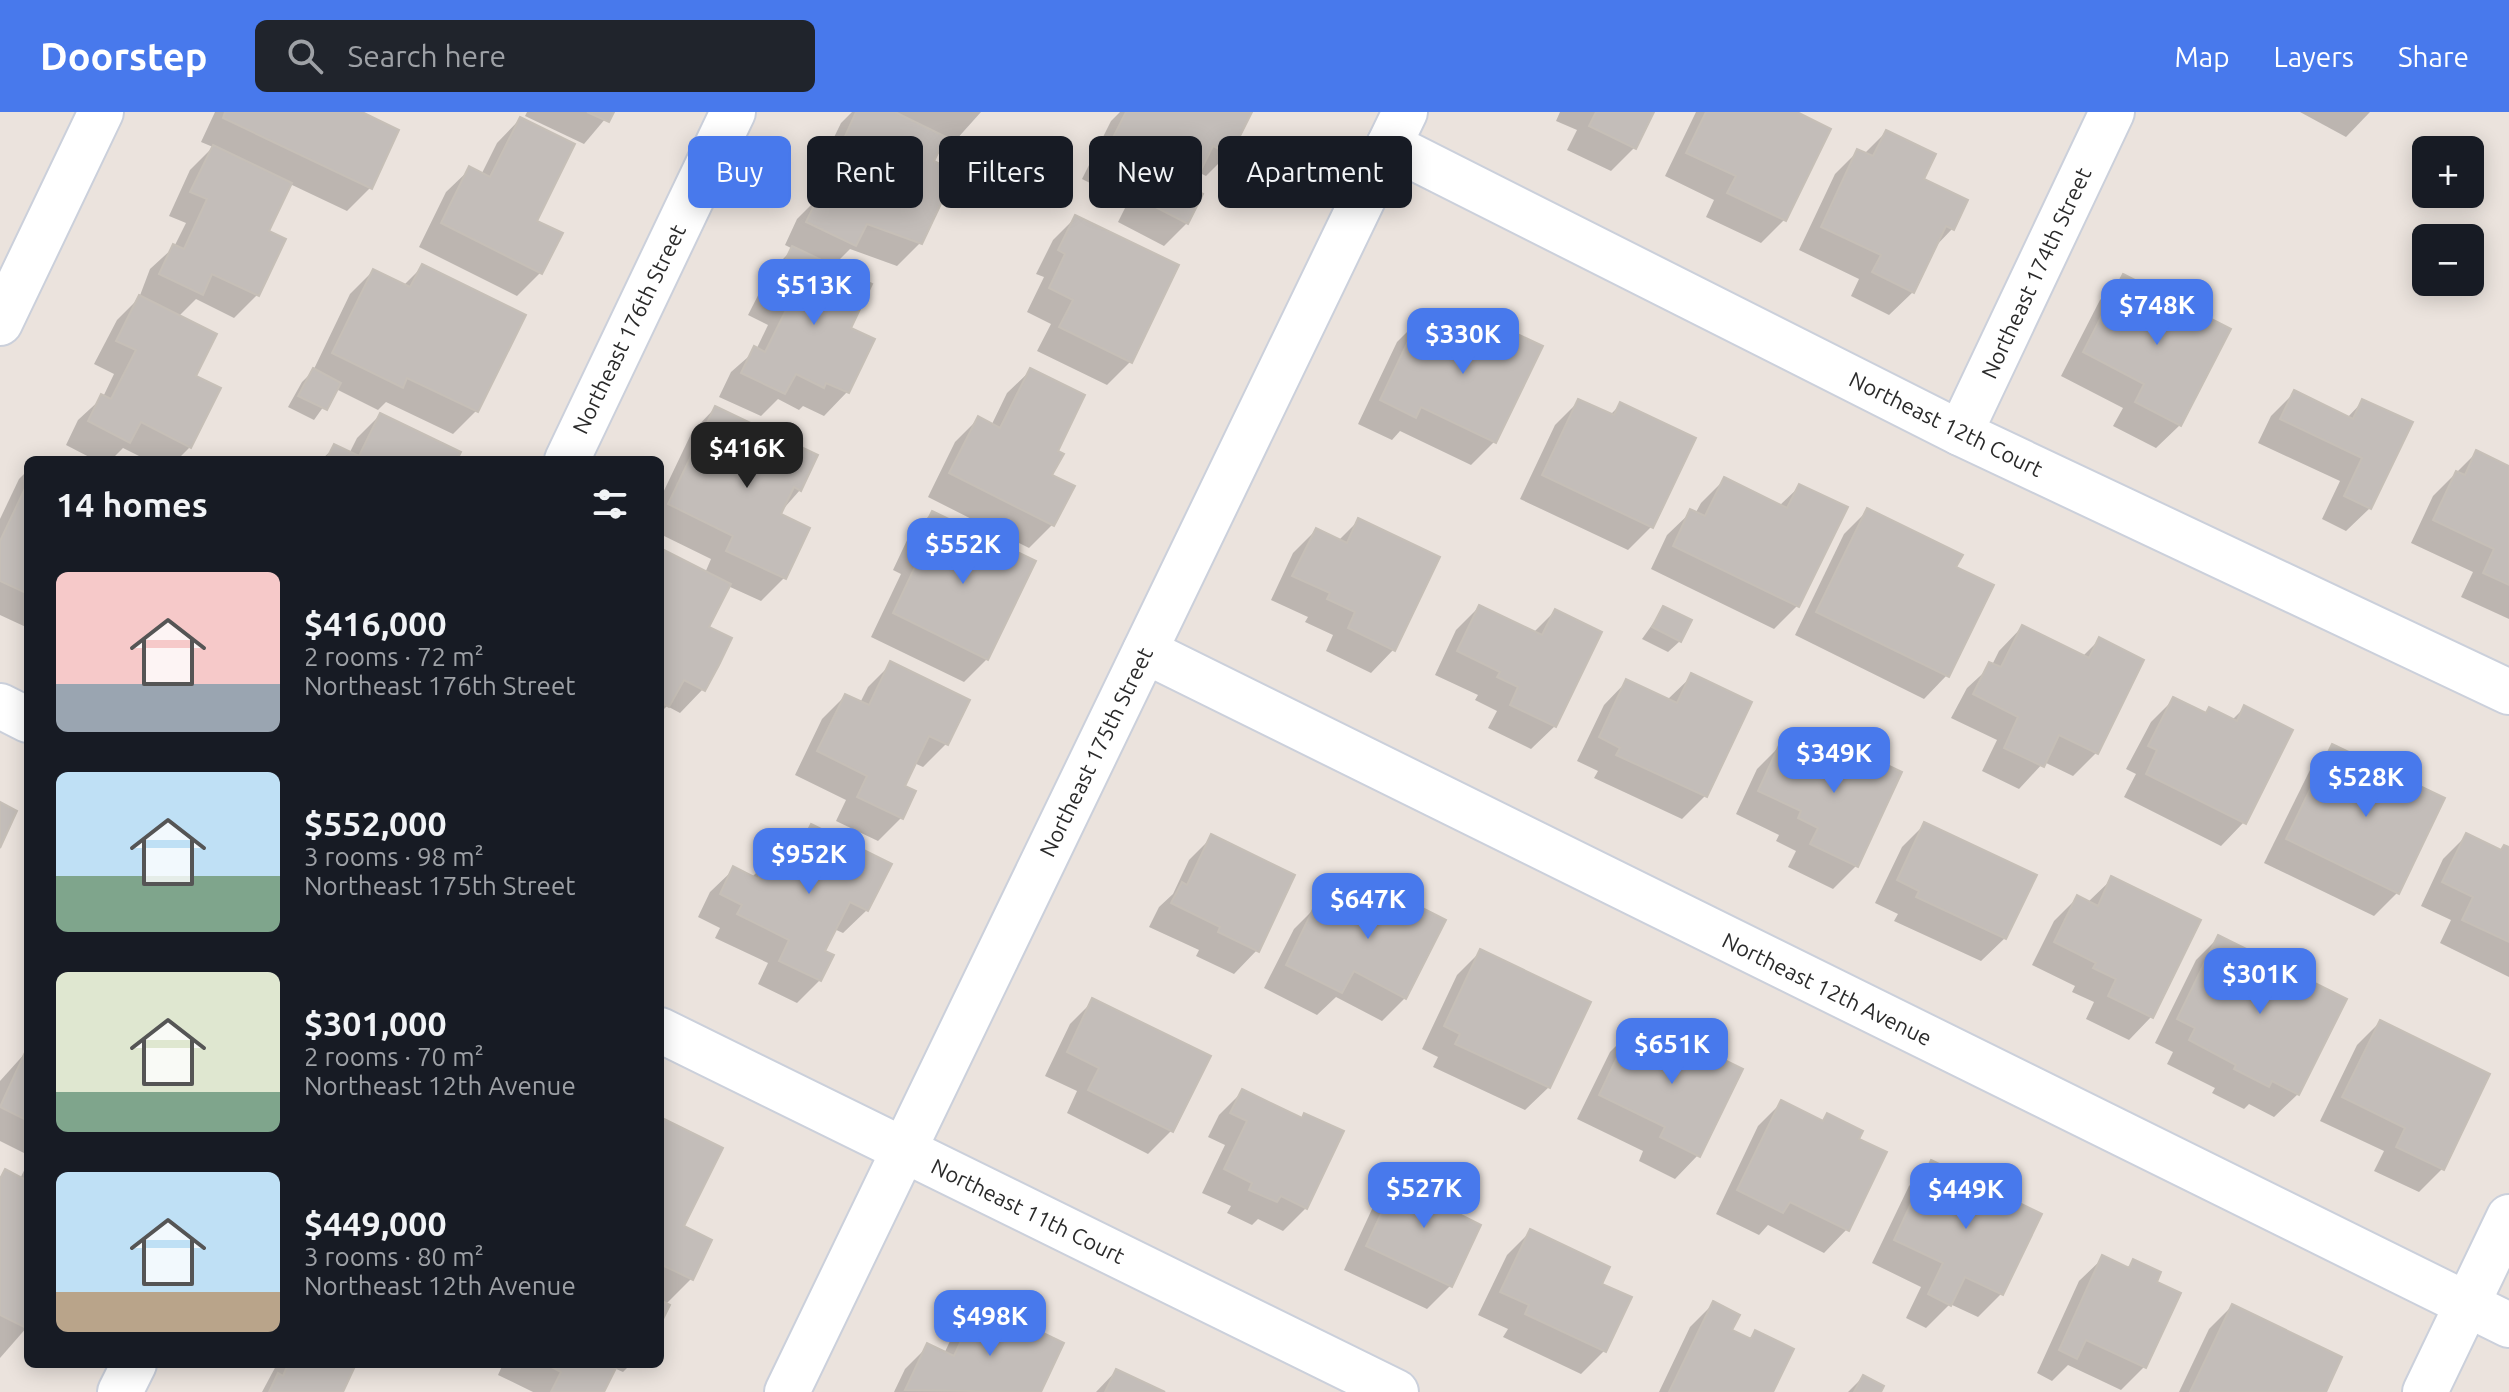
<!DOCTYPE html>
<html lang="en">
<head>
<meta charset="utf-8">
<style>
	:root { --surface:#171b24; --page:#20242c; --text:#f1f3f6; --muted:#9ea1a6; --accent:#4879ec }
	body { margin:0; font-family:Ubuntu,sans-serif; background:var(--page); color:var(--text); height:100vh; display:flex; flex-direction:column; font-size:30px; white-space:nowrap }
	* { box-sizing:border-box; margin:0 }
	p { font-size:26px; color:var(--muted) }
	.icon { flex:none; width:44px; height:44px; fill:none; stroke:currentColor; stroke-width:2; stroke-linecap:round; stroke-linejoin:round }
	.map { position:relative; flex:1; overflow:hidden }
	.panel { position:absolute; left:24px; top:344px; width:640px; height:912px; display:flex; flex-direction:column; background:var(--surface); border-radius:12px; box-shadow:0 4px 20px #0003 }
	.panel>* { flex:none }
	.banner { position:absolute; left:688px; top:24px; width:760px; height:72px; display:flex; gap:16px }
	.buttons { position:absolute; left:2412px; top:24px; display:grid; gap:16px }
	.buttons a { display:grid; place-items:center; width:72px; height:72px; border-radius:12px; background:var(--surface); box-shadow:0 4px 20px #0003; font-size:40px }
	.price { position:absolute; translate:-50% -68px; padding:0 18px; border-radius:16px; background:var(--accent); color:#fff; font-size:26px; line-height:52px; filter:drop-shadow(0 2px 4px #0008) }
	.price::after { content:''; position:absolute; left:50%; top:48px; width:24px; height:18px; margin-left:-12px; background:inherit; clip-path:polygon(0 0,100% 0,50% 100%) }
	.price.selected { background:#222; color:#fff }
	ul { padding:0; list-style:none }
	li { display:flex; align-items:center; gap:24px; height:200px; padding:0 32px }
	li span { display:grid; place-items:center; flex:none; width:224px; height:160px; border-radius:12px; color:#555 }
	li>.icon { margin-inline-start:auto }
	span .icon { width:96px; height:96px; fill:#fffc; stroke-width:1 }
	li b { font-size:34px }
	h2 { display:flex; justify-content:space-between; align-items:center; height:96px; padding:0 32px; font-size:34px }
	.chip { padding:0 28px; border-radius:12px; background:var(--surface); box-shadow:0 4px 20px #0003; font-size:28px; line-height:72px }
	.chip.selected { background:var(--accent); color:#fff }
	header { display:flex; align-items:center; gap:48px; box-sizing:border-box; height:112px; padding:0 40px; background:var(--accent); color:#fff }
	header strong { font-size:38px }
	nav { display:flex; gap:44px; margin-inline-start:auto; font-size:28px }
	.search { width:560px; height:72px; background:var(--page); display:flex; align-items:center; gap:20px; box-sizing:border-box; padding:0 28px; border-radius:12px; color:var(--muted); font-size:30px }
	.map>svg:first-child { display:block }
	.shadow { fill:#0003 }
	.building { fill:#c3bdb9; stroke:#c6bfb7; stroke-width:2 }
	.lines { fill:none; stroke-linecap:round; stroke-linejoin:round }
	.street-casing { stroke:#cbd0db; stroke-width:48 }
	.street { stroke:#fff; stroke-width:44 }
	.labels { text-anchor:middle; stroke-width:6; stroke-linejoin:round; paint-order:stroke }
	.street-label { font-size:22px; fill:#2a2a2a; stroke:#fff }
</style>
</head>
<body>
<header>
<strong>Doorstep</strong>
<div class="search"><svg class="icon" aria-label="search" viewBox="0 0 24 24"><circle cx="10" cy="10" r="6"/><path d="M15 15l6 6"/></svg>Search here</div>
<nav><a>Map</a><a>Layers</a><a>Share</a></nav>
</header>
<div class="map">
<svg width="2509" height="1280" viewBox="0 0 2509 1280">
	<rect width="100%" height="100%" fill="#ebe3dd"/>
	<g class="shadow">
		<polygon points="215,0 357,0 370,76 347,99 290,72 266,120 257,183 234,206 196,187 178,205 194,265 190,335 177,348 147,348 123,336 111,348 95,348 66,333 78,308 103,285 114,262 94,252 117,208 139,186 150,157 174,135 186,111 169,104 190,58 213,35 201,30"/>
		<polygon points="527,0 611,0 584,32 525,4"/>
		<polygon points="852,0 981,0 955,29 944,24 931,50 920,131 897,154 850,137 832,155 849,217 872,228 847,280 824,304 803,294 799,298 778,287 761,304 719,285 731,260 756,238 768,213 748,203 770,160 793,137 785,133 797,107 820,84 828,88 839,63 820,54 841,11"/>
		<polygon points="1120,0 1250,0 1229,41 1206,64 1198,60 1189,77 1187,111 1164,134 1118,110 1128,90 1082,67 1111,9"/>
		<polygon points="1560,0 1651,0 1634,36 1611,59 1567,38 1577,18 1556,9"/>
		<polygon points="1696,0 1795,0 1784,108 1761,131 1706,105 1714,88 1665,64"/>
		<polygon points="2300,0 2370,0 2346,25"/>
		<polygon points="520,7 540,161 517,184 419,135 446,80 470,57 481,63 497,31"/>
		<polygon points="1886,20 1952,117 1934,136 1913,180 1889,203 1851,184 1859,167 1799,138 1835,62 1858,39 1864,42"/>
		<polygon points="1076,105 1130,250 1107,273 1037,239 1051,212 1027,200 1044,165 1036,162 1053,128"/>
		<polygon points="422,155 476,299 453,322 386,290 378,298 336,277 314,308 288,295 302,270 313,259 350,182 373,159 403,174"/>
		<polygon points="2123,165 2180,313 2156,336 2113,314 2123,296 2061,264 2100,188"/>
		<polygon points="1420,207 1451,222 1458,215 1482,226 1495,214 1494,330 1471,353 1400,319 1392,328 1358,312 1397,230"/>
		<polygon points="1031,258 1055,339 1050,364 1072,375 1052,413 1029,436 928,385 955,330 978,307 991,314 1007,281"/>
		<polygon points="2294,281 2347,306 2363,289 2370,396 2346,419 2322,407 2340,369 2258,331 2271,304"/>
		<polygon points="1579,289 1609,304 1621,292 1652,414 1628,438 1520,387 1555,313"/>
		<polygon points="715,296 800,378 778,403 784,466 761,489 728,474 706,516 703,577 680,601 667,594 660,601 660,439 705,461 711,447 660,422 660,387 692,320"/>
		<polygon points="380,303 455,348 321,348 335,335 349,342 357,326"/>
		<polygon points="2476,341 2509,356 2509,507 2461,485 2473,460 2411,431 2433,384"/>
		<polygon points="28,358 28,516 0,503 0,407 19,367"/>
		<polygon points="1724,368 1779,394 1800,374 1797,494 1774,517 1651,457 1667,423 1691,400 1695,402 1701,391"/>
		<polygon points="1867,399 1954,456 1947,563 1924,587 1795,523 1844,422"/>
		<polygon points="932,401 987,547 964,570 871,525 901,462 893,458 909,424"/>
		<polygon points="1358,409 1394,537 1371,561 1326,539 1333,523 1305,510 1308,505 1271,488 1293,441 1316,418 1338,429"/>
		<polygon points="1479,495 1533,521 1555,499 1555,614 1531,637 1488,616 1497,599 1475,588 1478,583 1435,563 1456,518"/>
		<polygon points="1664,496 1680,529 1668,540 1642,527"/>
		<polygon points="2022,515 2082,545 2099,528 2096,641 2073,664 2044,650 2019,677 1982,659 1997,628 1951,606 1967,576 1992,553 1999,539"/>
		<polygon points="891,552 946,632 923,655 914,651 902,675 913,680 901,706 878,729 836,709 846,688 795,663 822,607 845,584 860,591 868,575"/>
		<polygon points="1692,564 1749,591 1705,684 1682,707 1594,666 1598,659 1577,649 1604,593 1627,569 1667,588"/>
		<polygon points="2174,587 2205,603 2231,609 2244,596 2244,710 2221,734 2124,685 2136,662 2126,657 2151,610"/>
		<polygon points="1827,627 1856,754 1833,777 1788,755 1796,739 1776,729 1779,723 1736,702 1757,657 1780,634 1807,647"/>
		<polygon points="2333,635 2442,687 2397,781 2374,804 2264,751 2310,658"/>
		<polygon points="1925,712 2005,826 1981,849 1894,809 1898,802 1875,791 1902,735"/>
		<polygon points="812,715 867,798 843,821 834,817 823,840 820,868 797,891 758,872 768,851 715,826 720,816 698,805 710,780 734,757 751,766 768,749 780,755 788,738"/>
		<polygon points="2466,724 2500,739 2509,737 2509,865 2440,831 2451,808 2421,794 2443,747"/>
		<polygon points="1212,725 1257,838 1234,862 1196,844 1199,838 1149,815 1159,795 1173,782 1189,748"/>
		<polygon points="2112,767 2152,904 2129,928 2086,907 2094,890 2072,880 2075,874 2032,853 2054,809 2077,786 2087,791"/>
		<polygon points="1364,769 1405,886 1382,909 1336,885 1317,903 1264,876 1294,817 1317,794 1335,803 1341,792"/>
		<polygon points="2219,825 2298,982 2274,1005 2249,992 2244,997 2212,981 2215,976 2167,952 2173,940 2155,931 2196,848"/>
		<polygon points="1480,840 1549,975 1525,998 1433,955 1438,945 1422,937 1457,863"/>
		<polygon points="1093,889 1172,1018 1148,1042 1067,1001 1077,979 1045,964 1070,912"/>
		<polygon points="2380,910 2442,1057 2419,1080 2374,1059 2384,1039 2320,1009 2357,933"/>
		<polygon points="1633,917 1653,926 1660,919 1698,1043 1675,1067 1639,1049 1643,1039 1577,1007 1610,940"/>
		<polygon points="27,939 28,939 28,1043 0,1029 0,969"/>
		<polygon points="1242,980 1300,1007 1304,1003 1306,1096 1283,1119 1258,1107 1252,1113 1227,1101 1231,1094 1202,1081 1225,1033 1208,1025 1219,1003"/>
		<polygon points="1781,991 1821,1010 1828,1004 1857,1028 1847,1117 1824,1141 1768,1113 1759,1123 1716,1102 1758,1014"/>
		<polygon points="660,1007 691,1167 665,1193 660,1208"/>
		<polygon points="28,1050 28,1214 0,1246 0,1065 5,1060 20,1067"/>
		<polygon points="1932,1051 2039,1103 2001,1182 1978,1205 1950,1192 1926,1216 1906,1206 1921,1175 1872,1151 1909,1074"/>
		<polygon points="1402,1061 1454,1102 1450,1174 1427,1197 1344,1158 1378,1084"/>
		<polygon points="1530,1120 1604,1239 1581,1262 1503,1225 1508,1217 1478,1203 1507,1143"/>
		<polygon points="2103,1146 2126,1157 2134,1149 2154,1171 2144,1255 2121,1278 2068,1253 2052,1269 2037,1261 2079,1169"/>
		<polygon points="1713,1192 1730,1219 1748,1228 1755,1220 1771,1280 1659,1280 1690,1215"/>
		<polygon points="979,1193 1062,1232 1039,1280 894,1280 905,1257 928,1234 944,1242 956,1216"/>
		<polygon points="2232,1194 2323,1280 2179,1280 2209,1217"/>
		<polygon points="277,1252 354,1252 341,1280 262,1280"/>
		<polygon points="503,1252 631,1252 623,1260 614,1256 602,1280 533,1280 498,1263"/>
		<polygon points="1116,1259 1160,1280 1096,1280"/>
		<polygon points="1863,1265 1879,1280 1848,1280"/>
	</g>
	<g class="building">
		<polygon points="225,0 362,0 399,18 372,77 223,6"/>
		<polygon points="587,0 614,0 609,10"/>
		<polygon points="856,0 895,0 946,25 934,49 956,60 922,132 867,112 856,134 806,110 820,81 837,90 861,39 842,31"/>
		<polygon points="1126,0 1252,0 1231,42 1213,34 1192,76 1203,82 1188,112 1140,87 1150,67 1104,43"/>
		<polygon points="1596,0 1654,0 1636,37 1589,14"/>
		<polygon points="1706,0 1797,0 1831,17 1786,109 1727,81 1736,64 1686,41"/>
		<polygon points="520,5 575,32 537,109 563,121 542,162 441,111 469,54 490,65"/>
		<polygon points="1886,18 1936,42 1924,67 1968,88 1954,118 1946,114 1914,181 1872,160 1881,143 1821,115 1857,37 1873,44"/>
		<polygon points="213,33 292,71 269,119 286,127 259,184 212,162 203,183 159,162 173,132 184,137 207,87 190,80"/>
		<polygon points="1075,103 1179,153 1132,251 1059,215 1073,188 1049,176 1065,142 1058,138"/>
		<polygon points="792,134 872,172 851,216 875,227 849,281 826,271 824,276 796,262 785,282 741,261 754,234 765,240 790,190 770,180"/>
		<polygon points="422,152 526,203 478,300 407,266 403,276 332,241 373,157 410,175"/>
		<polygon points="2123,162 2231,217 2181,314 2135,290 2144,272 2083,240"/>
		<polygon points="139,183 217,222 196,264 221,276 191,336 141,310 130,331 88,309 101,282 111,287 136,238 116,229"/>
		<polygon points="1420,204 1454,221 1458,212 1487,226 1494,211 1543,234 1496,331 1421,295 1416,306 1380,288"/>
		<polygon points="313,256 341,271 327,298 298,284"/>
		<polygon points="1030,256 1085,283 1058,339 1064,342 1052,363 1075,374 1054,414 949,361 978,304 1000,316"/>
		<polygon points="2294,278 2353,307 2362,287 2413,310 2371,397 2344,384 2362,346 2280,307"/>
		<polygon points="1578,287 1614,303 1620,290 1696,326 1653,416 1542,363"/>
		<polygon points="715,294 818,343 801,379 794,375 781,402 810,416 786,467 726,439 733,424 668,392"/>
		<polygon points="380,301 461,340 457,348 326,348 334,332 359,344"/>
		<polygon points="2476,338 2509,354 2509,473 2483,461 2494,437 2433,408 2456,359 2465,363"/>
		<polygon points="1724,365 1787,396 1799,372 1848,395 1799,495 1673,434 1690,397 1705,404"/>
		<polygon points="28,370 28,482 0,469 0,429"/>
		<polygon points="1867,396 1963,443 1956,455 1994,473 1949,565 1816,500"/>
		<polygon points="932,399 1036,449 988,548 893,501 923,438 915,434"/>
		<polygon points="1358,406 1440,445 1395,539 1348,516 1355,500 1327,487 1330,481 1292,464 1316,416 1347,431"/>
		<polygon points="660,436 731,472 709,515 732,526 719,553 705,579 684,568 669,595 660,590"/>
		<polygon points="1479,493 1542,523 1555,497 1602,520 1556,615 1510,593 1518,575 1497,565 1500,560 1457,539"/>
		<polygon points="1663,494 1692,508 1681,530 1652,515"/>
		<polygon points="2022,513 2089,546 2099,525 2144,548 2098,642 2059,623 2044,655 2004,636 2018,605 1973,582 1989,550 2001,555"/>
		<polygon points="890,549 970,588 948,633 929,624 905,674 916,679 903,707 857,685 867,664 817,639 845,582 869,593"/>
		<polygon points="1691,561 1752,590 1707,685 1616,643 1620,636 1599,625 1626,567 1677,591"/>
		<polygon points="2173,585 2206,601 2209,595 2237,609 2244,593 2293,618 2246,712 2146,662 2157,638 2148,634"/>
		<polygon points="1826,624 1902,660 1858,755 1810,732 1818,716 1798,706 1801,699 1758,679 1780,631 1815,649"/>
		<polygon points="2332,632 2445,686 2399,782 2286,727"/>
		<polygon points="0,690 17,699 0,736"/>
		<polygon points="1924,710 2037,763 2006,827 1916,785 1919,779 1897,768"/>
		<polygon points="811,712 892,752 868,799 850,790 825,839 834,843 821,869 779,849 789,828 737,802 742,793 720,782 733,754 758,767 767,746 789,757"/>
		<polygon points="2466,721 2501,738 2504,733 2509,735 2509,830 2462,808 2473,785 2442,770"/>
		<polygon points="1211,722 1295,763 1259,840 1218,820 1220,815 1171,791 1182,770 1187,773"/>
		<polygon points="2111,764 2201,808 2153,906 2108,884 2116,867 2093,856 2096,851 2054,830 2077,783 2098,794"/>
		<polygon points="1363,766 1446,808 1406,887 1354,859 1342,881 1286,853 1316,791 1344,805"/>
		<polygon points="2218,823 2347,887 2299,983 2272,969 2269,975 2234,957 2236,953 2189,928 2195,916 2177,907"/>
		<polygon points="1480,837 1591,890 1550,976 1455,932 1460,922 1444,914"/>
		<polygon points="1092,886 1211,944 1173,1020 1088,978 1099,956 1067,940"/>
		<polygon points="2380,908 2490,962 2444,1058 2396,1035 2405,1016 2342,985"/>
		<polygon points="1632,914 1655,924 1659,916 1743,957 1700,1045 1660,1025 1665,1015 1599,983"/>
		<polygon points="27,936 28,937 28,1009 0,995"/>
		<polygon points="1242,977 1302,1006 1304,1001 1344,1019 1307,1097 1281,1084 1277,1090 1249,1078 1252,1071 1224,1057 1247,1009 1230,1001"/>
		<polygon points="1781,988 1823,1009 1827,1001 1863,1019 1859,1027 1887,1040 1849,1119 1790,1090 1783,1101 1737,1078"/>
		<polygon points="660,1005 723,1036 684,1114 712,1128 693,1168 660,1152"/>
		<polygon points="1931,1048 2042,1102 2003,1183 1965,1165 1951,1194 1928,1182 1943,1151 1894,1128"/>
		<polygon points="5,1057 28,1069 28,1217 0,1203 0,1067"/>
		<polygon points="1401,1059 1464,1088 1457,1101 1481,1113 1452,1175 1366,1134"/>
		<polygon points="1530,1117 1610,1155 1602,1172 1632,1185 1606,1240 1525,1202 1529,1193 1500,1180"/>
		<polygon points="2102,1143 2129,1156 2133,1147 2161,1160 2157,1170 2181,1181 2146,1256 2086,1228 2077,1247 2059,1238"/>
		<polygon points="660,1188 670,1193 660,1213"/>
		<polygon points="1713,1189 1740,1203 1732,1218 1751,1227 1755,1218 1794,1237 1773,1280 1669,1280"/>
		<polygon points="979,1190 1064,1231 1041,1280 905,1278 927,1231 954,1244"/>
		<polygon points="2232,1192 2342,1245 2326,1280 2190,1280"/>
		<polygon points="288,1252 356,1252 343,1280 269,1280 278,1261 283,1264"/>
		<polygon points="546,1252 618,1252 604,1280 551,1280 561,1260"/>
		<polygon points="1116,1257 1165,1280 1105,1280"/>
		<polygon points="1863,1263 1884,1274 1881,1280 1854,1280"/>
	</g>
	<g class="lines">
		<g class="street-casing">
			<g id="street">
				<polyline points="1389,33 1960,321 2509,580"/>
				<polyline points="0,211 101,0"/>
				<polyline points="1960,321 2112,0"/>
				<polyline points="567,348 733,0"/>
				<polyline points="1145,539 2509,1213"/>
				<polyline points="0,594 28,608"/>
				<polyline points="660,918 1396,1280"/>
				<polyline points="120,1280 134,1252"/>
				<polyline points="787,1280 1405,0"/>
				<polyline points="2425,1280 2509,1105"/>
			</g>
		</g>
		<use href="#street" class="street"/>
	</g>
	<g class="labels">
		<g class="street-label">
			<text transform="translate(2036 161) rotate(-65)" y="8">Northeast 174th Street</text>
			<text transform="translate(629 217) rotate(-64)" y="8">Northeast 176th Street</text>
			<text transform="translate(1946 312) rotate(26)" y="8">Northeast 12th Court</text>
			<text transform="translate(1096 640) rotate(-64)" y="8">Northeast 175th Street</text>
			<text transform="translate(1827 877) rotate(26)" y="8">Northeast 12th Avenue</text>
			<text transform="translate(1028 1099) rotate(26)" y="8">Northeast 11th Court</text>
		</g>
	</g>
</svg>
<div class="buttons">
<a>+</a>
<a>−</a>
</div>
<b class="price" style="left:814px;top:215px">$513K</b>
<b class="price" style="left:2157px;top:235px">$748K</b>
<b class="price" style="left:1463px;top:264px">$330K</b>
<b class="price selected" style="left:747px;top:378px">$416K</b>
<b class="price" style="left:963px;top:474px">$552K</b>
<b class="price" style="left:1834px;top:683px">$349K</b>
<b class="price" style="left:2366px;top:707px">$528K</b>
<b class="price" style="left:809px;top:784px">$952K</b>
<b class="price" style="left:1368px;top:829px">$647K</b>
<b class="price" style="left:2260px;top:904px">$301K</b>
<b class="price" style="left:1672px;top:974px">$651K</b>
<b class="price" style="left:1424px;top:1118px">$527K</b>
<b class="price" style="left:1966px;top:1119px">$449K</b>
<b class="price" style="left:990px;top:1246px">$498K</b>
<div class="banner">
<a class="chip selected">Buy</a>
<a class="chip">Rent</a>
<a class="chip">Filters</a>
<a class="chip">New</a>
<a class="chip">Apartment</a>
</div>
<section class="panel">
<h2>14 homes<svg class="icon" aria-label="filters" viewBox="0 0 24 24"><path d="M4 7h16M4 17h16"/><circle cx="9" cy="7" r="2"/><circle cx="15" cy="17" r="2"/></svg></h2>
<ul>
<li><span style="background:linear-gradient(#f6c9c9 70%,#9aa5b1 0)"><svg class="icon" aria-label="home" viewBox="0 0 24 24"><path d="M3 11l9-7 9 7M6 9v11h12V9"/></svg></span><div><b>$416,000</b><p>2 rooms · 72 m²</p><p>Northeast 176th Street</p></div></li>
<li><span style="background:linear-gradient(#bfe0f5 65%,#7fa58c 0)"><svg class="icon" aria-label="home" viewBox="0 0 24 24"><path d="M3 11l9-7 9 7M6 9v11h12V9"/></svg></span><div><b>$552,000</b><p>3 rooms · 98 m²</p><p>Northeast 175th Street</p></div></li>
<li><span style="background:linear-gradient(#dfe7d0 75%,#7fa58c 0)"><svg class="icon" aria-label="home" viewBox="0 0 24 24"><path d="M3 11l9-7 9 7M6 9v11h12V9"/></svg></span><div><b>$301,000</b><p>2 rooms · 70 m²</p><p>Northeast 12th Avenue</p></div></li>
<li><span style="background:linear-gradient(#bfe0f5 75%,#b9a48a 0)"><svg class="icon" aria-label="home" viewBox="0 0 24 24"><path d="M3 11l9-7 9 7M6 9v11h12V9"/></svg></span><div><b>$449,000</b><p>3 rooms · 80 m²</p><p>Northeast 12th Avenue</p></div></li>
</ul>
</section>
</div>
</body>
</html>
